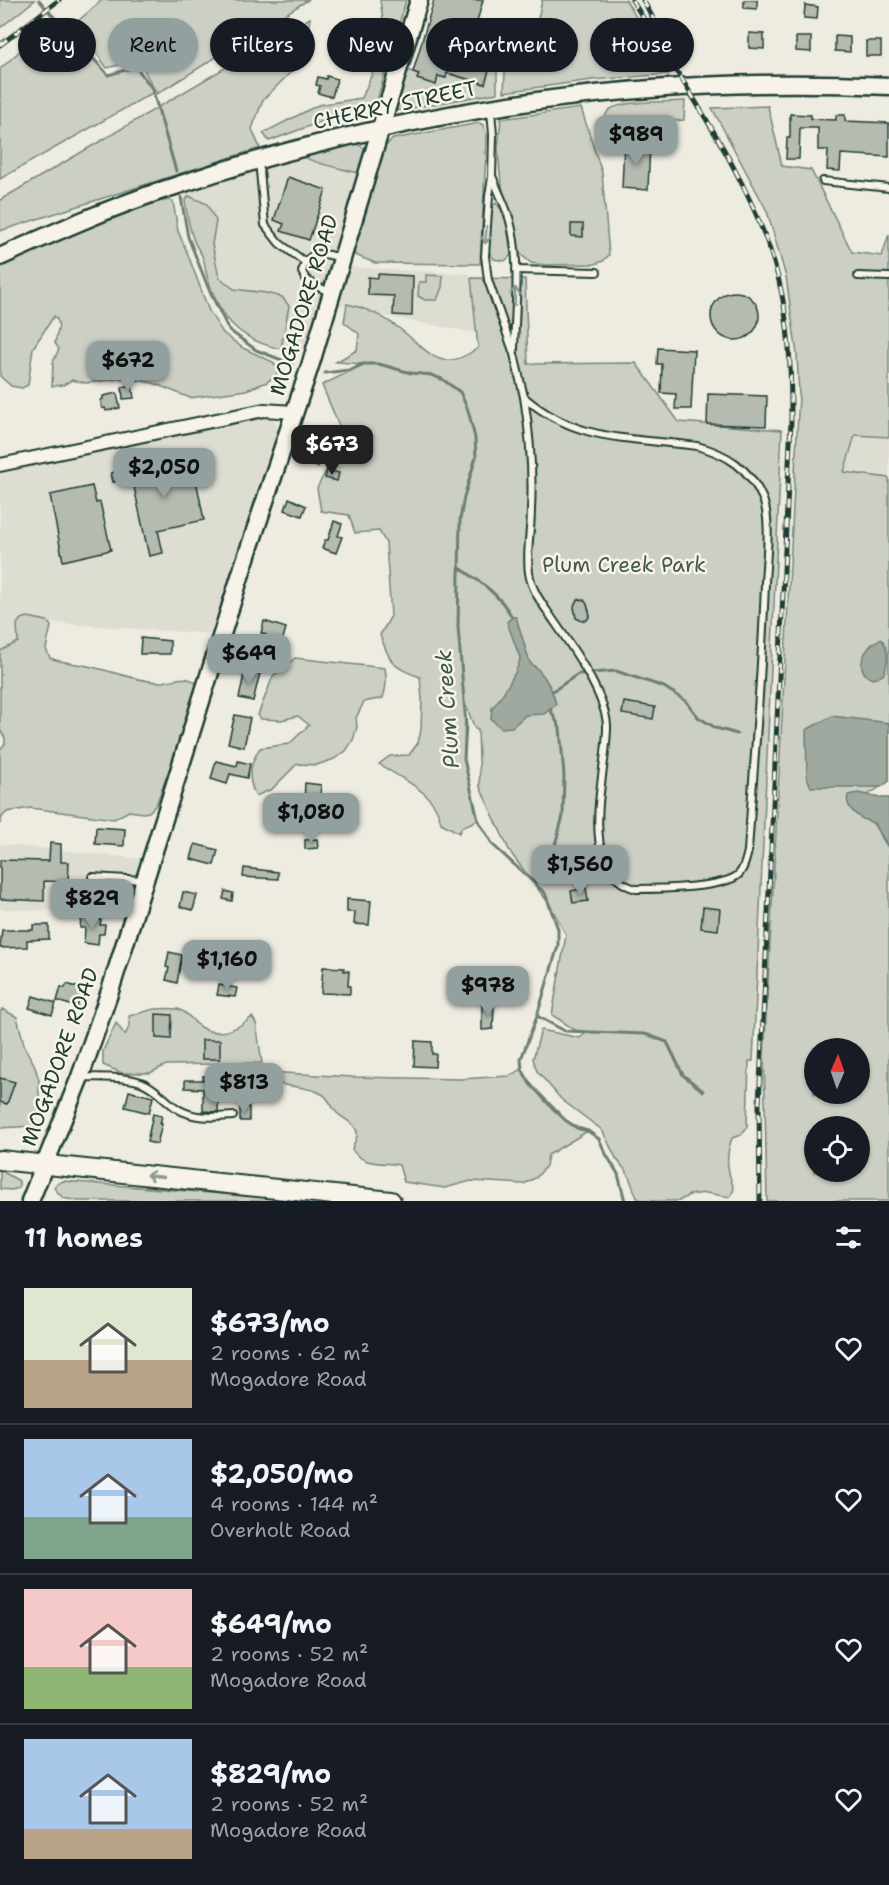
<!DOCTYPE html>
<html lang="en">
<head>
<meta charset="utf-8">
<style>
	:root { --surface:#171b24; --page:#242831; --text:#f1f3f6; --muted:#9ea1a6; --line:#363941; --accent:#92a19f }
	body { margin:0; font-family:"Shantell Sans",sans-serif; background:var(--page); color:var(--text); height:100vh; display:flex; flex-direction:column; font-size:22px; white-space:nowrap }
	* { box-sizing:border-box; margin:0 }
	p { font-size:20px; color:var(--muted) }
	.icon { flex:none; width:33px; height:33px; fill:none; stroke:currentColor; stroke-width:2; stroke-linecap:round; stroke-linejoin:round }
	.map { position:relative; height:1201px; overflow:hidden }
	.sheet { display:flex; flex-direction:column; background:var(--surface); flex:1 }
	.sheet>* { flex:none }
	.guide { position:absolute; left:18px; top:18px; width:854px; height:54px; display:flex; gap:12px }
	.needle { width:39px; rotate:2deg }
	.tools { position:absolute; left:804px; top:1038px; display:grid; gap:12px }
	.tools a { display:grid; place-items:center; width:66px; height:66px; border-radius:50%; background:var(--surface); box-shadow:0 2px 4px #0004; font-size:30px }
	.price { position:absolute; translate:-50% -51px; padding:0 14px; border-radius:12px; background:var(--accent); color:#111; font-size:20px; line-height:39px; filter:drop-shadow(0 2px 3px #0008) }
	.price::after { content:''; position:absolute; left:50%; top:36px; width:18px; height:14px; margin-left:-9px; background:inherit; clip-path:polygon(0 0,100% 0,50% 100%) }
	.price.selected { background:#222; color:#fff }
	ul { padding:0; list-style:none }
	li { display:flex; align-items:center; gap:18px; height:150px; padding:0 24px }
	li+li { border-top:2px solid var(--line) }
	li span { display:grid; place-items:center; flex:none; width:168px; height:120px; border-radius:0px; color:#555 }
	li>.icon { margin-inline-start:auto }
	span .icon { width:72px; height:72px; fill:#fffc; stroke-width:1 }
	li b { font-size:26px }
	h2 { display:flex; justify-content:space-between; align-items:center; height:72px; padding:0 24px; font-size:26px }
	.chip { padding:0 21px; border-radius:27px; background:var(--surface); box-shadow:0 2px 4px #0004; font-size:21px; line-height:54px }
	.chip.selected { background:var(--accent); color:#111 }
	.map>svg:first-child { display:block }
	.built { fill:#ddddd2 }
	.green { fill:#cccfc4; stroke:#76867c; stroke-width:1.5; fill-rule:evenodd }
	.water { fill:#9fa99f; stroke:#6c7e74; stroke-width:1.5 }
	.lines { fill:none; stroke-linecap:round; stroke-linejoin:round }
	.stream { stroke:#6c7e74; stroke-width:3 }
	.building { fill:#b5bbb0; stroke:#1f3d34; stroke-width:1.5 }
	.lane-casing { stroke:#1f3d34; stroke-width:10 }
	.street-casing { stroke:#1f3d34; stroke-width:16 }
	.secondary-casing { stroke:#1f3d34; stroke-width:21 }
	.primary-casing { stroke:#1f3d34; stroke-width:22 }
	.lane { stroke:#f7f3e8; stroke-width:6 }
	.street { stroke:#f7f3e8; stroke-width:12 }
	.secondary { stroke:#f7f3e8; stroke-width:16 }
	.primary { stroke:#f7f3e8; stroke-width:18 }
	.rail-casing { stroke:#1f3d34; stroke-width:5 }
	.rail { stroke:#f7f3e8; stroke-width:3; stroke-dasharray:9; stroke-linecap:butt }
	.oneway { stroke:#8b988e }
	.labels { text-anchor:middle; stroke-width:5; stroke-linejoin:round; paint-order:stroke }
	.street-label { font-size:21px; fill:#1f3d34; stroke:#f7f3e8 }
	.park-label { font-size:21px; fill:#425a51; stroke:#f7f3e8 }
	.water-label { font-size:22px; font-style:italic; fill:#3f584f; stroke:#f7f3e8 }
</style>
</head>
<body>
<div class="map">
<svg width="889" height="1201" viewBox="0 0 889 1201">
	<rect width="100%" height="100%" fill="#eeece1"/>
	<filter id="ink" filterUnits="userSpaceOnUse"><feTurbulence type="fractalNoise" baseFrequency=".0167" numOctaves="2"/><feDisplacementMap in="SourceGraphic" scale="12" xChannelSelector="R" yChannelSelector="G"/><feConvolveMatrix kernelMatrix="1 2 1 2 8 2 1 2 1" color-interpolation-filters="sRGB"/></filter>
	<g filter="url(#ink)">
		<g class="built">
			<polygon points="354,143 361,146 366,152 309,354 281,349 289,307 266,293 234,289 219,277 212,244 216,220 189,196 185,201 184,189 236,172"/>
			<polygon points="347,267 470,274 476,333 378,315 364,307 335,305"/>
			<polygon points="266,416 275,421 281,435 214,634 50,623 37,618 18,634 18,642 0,651 0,465 231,417"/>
			<polygon points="855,435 889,437 889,478 844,472"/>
			<polygon points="0,844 144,859 130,913 0,909"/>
		</g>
		<g class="green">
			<polygon points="0,0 35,0 0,28"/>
			<polygon points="102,0 308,0 157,94 145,72 142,60 132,57 123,64 107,68 95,51 70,28"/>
			<polygon points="380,0 406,0 377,101 269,141 263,133 318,105 362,98 386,39"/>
			<polygon points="542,0 626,0 669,74 592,80 504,92 506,50 515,60 533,42"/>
			<polygon points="310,18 304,59 263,100 252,129 260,148 0,231 0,200"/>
			<polygon points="55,19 90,54 108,75 136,67 154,92 0,179 0,69"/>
			<polygon points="497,43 497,93 394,111 403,71 407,70 419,74 417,79 436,84 438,76 445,78 447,73 484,84"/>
			<path d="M685 101 684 120 640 125 612 143 602 139C603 131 602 118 608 111 619 100 668 102 685 101Z"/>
			<path d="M768 106 782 166 811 170 852 252 882 256 889 234V437L855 435 844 472 889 478V781L859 801 889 849V1201H767L764 1057 799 395 797 355 786 277 767 211 712 108ZM814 1048H860V1094H814ZM814 1126H860V1172H814Z"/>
			<polygon points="581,108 602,173 609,255 603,261 595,264 545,265 531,263 518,252 511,212 503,191 500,174 498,148 501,119"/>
			<polygon points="479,123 483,125 487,136 480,264 375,263 355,255 354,250 383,148 393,139"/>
			<path d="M354 143 361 146 366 152 359 173C345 169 313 164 303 156Z"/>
			<path d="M189 196 207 204 216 221 212 244 219 277 234 289 266 293 282 297 289 306 281 349C238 340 219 317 207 276 205 270 205 263 203 258 201 252 196 247 194 241 189 228 187 215 185 201Z"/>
			<path d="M170 200 173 201 178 231 187 252 209 311 223 333 243 348 273 362 277 368V374L267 382 246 390 190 398 153 383 126 378 86 383 72 380 63 385 52 386 53 362 59 349 55 343C56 334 63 324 54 316L33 348 28 385 22 388 11 386 0 376V267L25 252 105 218 154 202Z"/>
			<path d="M496 203C509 216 508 238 511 255L505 261 494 259 489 252 491 208Z"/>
			<polygon points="426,275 443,276 442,287 437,300 425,300 418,296 419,282 426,282"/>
			<path d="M471 278 525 279 528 364 636 363 679 422 782 430 753 1061H749L747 1127 741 1135 732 1138C725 1157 727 1170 734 1189L730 1197 706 1193 689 1195 679 1201H645L637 1198 628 1174 616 1158 602 1130 562 1100 537 1071 533 1059 541 1030 580 1038 587 1032 575 1030 552 1015 566 935 550 905 510 852 480 787 478 730 475 729 465 703 464 759 478 820 462 827 459 833 441 823C436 791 402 780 379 764L390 756 409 755 418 743 421 730 422 699 420 677C391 667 391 663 380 635L391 616 386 543 379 531 355 533 349 515 321 511 317 488 329 465 344 450 342 433 322 385 365 364 336 362 357 350 359 334 344 322 347 304C368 308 388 319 405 333 433 356 442 373 478 348Z"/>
			<path d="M28 617 47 621 51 626 46 649 50 658C63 663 75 663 88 666 112 671 132 680 157 682 171 683 186 672 197 684L175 754 156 805 149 812 143 813 129 811 114 819 30 808 7 812 2 817 0 824V749L5 744V738L0 730V651L18 642 17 624 21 619Z"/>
			<path d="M295 658 385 668C387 679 387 687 383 698L364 702 356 718 357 727 353 740 346 751 334 759 317 765 297 764 272 789 256 796C246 778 250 764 260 748L289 744 309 725 298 716 281 720 261 719 258 715 273 676Z"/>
			<polygon points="2,1009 17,1017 25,1048 34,1064 39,1080 39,1112 33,1126 0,1128 0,1013"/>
			<path d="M154 1009C161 1009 170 1008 178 1009 188 1012 192 1021 200 1027 218 1038 238 1029 252 1017L256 1023 262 1063 166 1065 150 1073H122L103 1065V1051L116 1023 125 1035 130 1025 129 1016Z"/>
			<path d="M522 1069C536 1094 560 1123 588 1131L548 1155 546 1166 537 1177 524 1184 471 1181 445 1188 404 1182 399 1165C384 1162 361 1166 352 1149 353 1144 356 1140 357 1136 359 1124 342 1119 336 1112 331 1106 329 1098 322 1094 304 1083 278 1090 264 1076V1073L267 1072 352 1077 460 1079 509 1076Z"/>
			<polygon points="0,1170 19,1181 19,1188 12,1190 0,1189"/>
			<polygon points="63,1181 309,1201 78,1201 63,1198 54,1188 56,1184"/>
		</g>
		<g class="water">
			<path d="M516 617 530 663C544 672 553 690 556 705L544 714 526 715 512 727 501 728 491 719 492 708C499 701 520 668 520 658L507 622 512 617Z"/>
			<path d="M881 639C889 646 889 665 883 675L873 679C852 672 864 645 881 639Z"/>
			<polygon points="832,716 889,723 889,781 881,787 811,787 807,777 806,730"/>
			<path d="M858 793C870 795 877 799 889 798V848L874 823C861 820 844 809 848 795Z"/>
		</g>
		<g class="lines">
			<g class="stream">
				<path d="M39 0C61 27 86 49 108 75L136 67 152 88 176 171"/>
				<polyline points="181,197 188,237 210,292 229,330 256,350 292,364"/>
				<polyline points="325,373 349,370 363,364 379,364 411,373 431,375 442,379 460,392 468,410 475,438 476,457 464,497 460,520 458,627 466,725 464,759 478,820 493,845 545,893 558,929 558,946 537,1016 521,1059 522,1069 530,1084 565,1120 577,1128 588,1131 599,1139 606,1154 618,1174 625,1201"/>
				<path d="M460 568C481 582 500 595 512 617"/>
				<polyline points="553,691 578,674 616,671 664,687 686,701 698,717 716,728 737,734"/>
				<polyline points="533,882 555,845 563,816 564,775 560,728 550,709"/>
				<polyline points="537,1016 565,1031 645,1034 667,1042 683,1075 703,1091"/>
			</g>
		</g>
		<g class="building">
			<polygon points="434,0 483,0 473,36 497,43 485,84 447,73 446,78 438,76 436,85 417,79 419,74 413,72"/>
			<polygon points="744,0 757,0 757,9 744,8"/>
			<polygon points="805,5 818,7 817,19 804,18"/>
			<polygon points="749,33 764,34 764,49 749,48"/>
			<polygon points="835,36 850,37 850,52 835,51"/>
			<polygon points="796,37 811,37 811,52 796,51"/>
			<polygon points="364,38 375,41 371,57 360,54"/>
			<rect x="866" y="41" width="15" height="15"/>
			<polygon points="327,76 337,79 332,97 318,93 320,86 316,85 318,77 326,79"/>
			<polygon points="790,114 811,115 811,119 836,120 836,115 845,115 845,121 889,123 889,157 841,154 840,171 827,170 828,150 818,150 818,128 800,128 799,159 786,159 787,138 790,138"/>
			<polygon points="624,142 650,143 648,190 622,188"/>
			<polygon points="288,177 326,190 309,240 281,231 284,224 274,220"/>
			<polygon points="571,224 583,224 583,237 571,236"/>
			<polygon points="378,274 413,276 412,316 393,315 394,296 368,295 368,277 378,278"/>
			<circle cx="735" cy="316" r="24"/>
			<polygon points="658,348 694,350 691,409 675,409 676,394 661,393 662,364 657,364"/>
			<polygon points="132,385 134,398 123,399 122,387"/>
			<polygon points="117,393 120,408 106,411 105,408 102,408 101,400 103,399 103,396"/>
			<polygon points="708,394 767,396 766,426 707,424"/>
			<polygon points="306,431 331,439 328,450 324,449 318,467 297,461"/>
			<polygon points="192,460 204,520 158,530 163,553 149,556 132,478 113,482 111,473 145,466 146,470"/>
			<polygon points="327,470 339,473 337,481 325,478"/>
			<polygon points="92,486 96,503 100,502 111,550 63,561 50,495"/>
			<polygon points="289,498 306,506 302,516 285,510"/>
			<polygon points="334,521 342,524 338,536 342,537 336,553 322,548 325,540 328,540"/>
			<polygon points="579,599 584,600 587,604 590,615 587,620 582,621 576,618 574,607 575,603"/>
			<polygon points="264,621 286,628 278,656 272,654 271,659 262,656 266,635 261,633"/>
			<polygon points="141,638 170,641 170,654 140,654"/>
			<polygon points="245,670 260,673 253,701 239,698"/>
			<polygon points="624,702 655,707 653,719 622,714"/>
			<polygon points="235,715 250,718 244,747 228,743"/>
			<polygon points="216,761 237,766 238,761 250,764 247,778 230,774 227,784 211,779"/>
			<polygon points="305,783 321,785 319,804 304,802"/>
			<polygon points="96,827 125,829 124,846 95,844"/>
			<polygon points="317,839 318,848 305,849 305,840"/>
			<polygon points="50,843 61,844 61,862 69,862 68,882 44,881 44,901 0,899 0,860 49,861"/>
			<polygon points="195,844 218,850 214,865 191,859"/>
			<polygon points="244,868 278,872 278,879 243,877"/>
			<polygon points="586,888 588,901 573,903 571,891"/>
			<polygon points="225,891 233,893 232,901 223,899"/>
			<polygon points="183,892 197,895 193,910 180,907"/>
			<polygon points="347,899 371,901 369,925 354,924 355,912 347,912"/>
			<polygon points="703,907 720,909 718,930 701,928"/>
			<polygon points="81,918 101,920 100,925 105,925 104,934 99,934 98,945 84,943 85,928 80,928"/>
			<polygon points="33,925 49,925 49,939 27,940 27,947 0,948 2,930 33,930"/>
			<polygon points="169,952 182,955 177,983 166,980 169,968 166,967"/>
			<polygon points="323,967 344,968 344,971 349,971 348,986 350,986 350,994 321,993"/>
			<polygon points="67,984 83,989 77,1007 57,1001 61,987 65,988"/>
			<polygon points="219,985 237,988 235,997 217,995"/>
			<polygon points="33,996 56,1003 52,1015 29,1008"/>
			<polygon points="482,1005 494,1005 493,1029 482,1030"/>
			<polygon points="156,1014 172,1015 171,1039 156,1038"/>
			<rect x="202" y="1040" width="18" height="19"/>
			<polygon points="415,1041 432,1042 432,1054 436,1054 435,1067 414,1066"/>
			<polygon points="203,1076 230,1076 229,1086 219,1086 218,1112 203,1111 203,1089 185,1088 185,1080 203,1080"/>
			<polygon points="0,1078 15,1082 7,1104 0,1102"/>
			<polygon points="129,1091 153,1097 149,1113 125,1107"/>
			<rect x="240" y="1107" width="9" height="14"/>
			<polygon points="153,1114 162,1116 160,1124 162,1124 157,1144 147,1142"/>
		</g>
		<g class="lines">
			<g class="lane-casing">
				<g id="lane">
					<polyline points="491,110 493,135 492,177 489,196 485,256 488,280 514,354 524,397"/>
					<polyline points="259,160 265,225 279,243 305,262"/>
					<path d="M493 178C498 192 506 206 510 221 521 262 515 308 514 350"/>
					<polyline points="823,181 889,188"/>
					<polyline points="516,270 597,272"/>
					<polyline points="858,276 889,277"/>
					<path d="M332 293 314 285 306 279 302 272C308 248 323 253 342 258"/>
					<path d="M524 397C577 443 632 437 697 446 727 454 749 468 762 497 772 519 766 559 765 583 762 672 754 762 748 851 746 859 745 867 739 874 726 888 657 889 636 889 573 871 608 772 607 725 605 694 572 647 554 621 544 606 532 592 529 573 526 552 531 531 531 510 533 471 530 435 524 397Z"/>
					<polyline points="92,877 144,880"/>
					<path d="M80 1077C100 1078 122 1076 141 1082 157 1088 165 1101 178 1109 194 1119 215 1117 233 1116"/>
				</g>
			</g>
			<g class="street-casing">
				<polyline id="street" points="0,465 264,410 294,412"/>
			</g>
			<g class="secondary-casing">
				<g id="secondary">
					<path d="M0 257C55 232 109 208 166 189 401 109 641 74 889 86"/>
					<polyline points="30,1201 80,1077 110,991 243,567 311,363 419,0"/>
				</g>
			</g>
			<g class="primary-casing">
				<polyline id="primary" points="0,1160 391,1201"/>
			</g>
			<use href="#lane" class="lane"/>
			<use href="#street" class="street"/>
			<use href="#secondary" class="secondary"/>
			<use href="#primary" class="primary"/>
			<g class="rail-casing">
				<g id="rail">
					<path d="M632 0C684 85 753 180 778 277 790 324 791 372 791 421L759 1105 760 1201"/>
					<polyline points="643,0 660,31"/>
					<polyline points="0,45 59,0"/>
				</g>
			</g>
			<use href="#rail" class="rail"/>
		</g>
		<defs><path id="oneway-shaft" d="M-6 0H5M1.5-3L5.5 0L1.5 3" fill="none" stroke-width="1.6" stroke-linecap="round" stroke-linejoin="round" transform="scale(1.5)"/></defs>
		<g class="oneway">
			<use href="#oneway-shaft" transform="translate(486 235) rotate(94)"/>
			<use href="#oneway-shaft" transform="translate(515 296) rotate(-88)"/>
			<use href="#oneway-shaft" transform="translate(155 1176) rotate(-174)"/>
		</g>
	</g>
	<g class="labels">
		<g class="street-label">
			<text transform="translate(395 105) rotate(-12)" y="7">CHERRY STREET</text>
			<text transform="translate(304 305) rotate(-73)" y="7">MOGADORE ROAD</text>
			<text transform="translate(60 1057) rotate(-70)" y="7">MOGADORE ROAD</text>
		</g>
		<g class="park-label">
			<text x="624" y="572">Plum Creek Park</text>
		</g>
		<g class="water-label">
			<text transform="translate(447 709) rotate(-94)" y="8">Plum Creek</text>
		</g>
	</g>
</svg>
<div class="tools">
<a><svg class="needle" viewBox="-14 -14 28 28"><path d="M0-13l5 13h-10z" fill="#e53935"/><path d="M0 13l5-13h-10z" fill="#9ea1a6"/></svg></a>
<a><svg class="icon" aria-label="locate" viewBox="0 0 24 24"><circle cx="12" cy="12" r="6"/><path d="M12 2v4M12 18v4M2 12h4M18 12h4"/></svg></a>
</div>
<b class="price" style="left:636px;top:166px">$989</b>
<b class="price" style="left:128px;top:392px">$672</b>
<b class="price selected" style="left:332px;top:476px">$673</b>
<b class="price" style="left:164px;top:499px">$2,050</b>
<b class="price" style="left:249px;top:685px">$649</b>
<b class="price" style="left:311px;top:844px">$1,080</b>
<b class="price" style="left:580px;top:896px">$1,560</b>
<b class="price" style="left:92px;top:930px">$829</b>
<b class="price" style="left:227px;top:991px">$1,160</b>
<b class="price" style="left:488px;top:1017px">$978</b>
<b class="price" style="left:244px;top:1114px">$813</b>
<div class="guide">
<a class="chip">Buy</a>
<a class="chip selected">Rent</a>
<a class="chip">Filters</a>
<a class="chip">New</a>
<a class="chip">Apartment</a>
<a class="chip">House</a>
</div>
</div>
<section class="sheet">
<h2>11 homes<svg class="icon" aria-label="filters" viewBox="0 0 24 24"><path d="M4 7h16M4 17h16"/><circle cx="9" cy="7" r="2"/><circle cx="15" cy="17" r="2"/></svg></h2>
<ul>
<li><span style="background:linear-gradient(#dfe7d0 60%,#b9a48a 0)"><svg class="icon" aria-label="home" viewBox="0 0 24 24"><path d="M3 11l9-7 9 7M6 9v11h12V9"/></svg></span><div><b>$673/mo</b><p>2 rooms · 62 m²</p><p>Mogadore Road</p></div><svg class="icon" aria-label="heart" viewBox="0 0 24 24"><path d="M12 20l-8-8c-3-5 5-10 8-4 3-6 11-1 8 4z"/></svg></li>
<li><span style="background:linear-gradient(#a9c7e8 65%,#7fa58c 0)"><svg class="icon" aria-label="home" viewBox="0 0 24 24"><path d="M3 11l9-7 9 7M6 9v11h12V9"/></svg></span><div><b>$2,050/mo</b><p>4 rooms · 144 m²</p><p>Overholt Road</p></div><svg class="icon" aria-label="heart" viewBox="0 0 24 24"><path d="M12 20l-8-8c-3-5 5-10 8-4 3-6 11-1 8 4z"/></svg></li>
<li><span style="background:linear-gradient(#f6c9c9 65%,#8fb573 0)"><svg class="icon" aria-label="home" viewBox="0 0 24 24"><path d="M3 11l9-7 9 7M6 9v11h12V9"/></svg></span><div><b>$649/mo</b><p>2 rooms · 52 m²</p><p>Mogadore Road</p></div><svg class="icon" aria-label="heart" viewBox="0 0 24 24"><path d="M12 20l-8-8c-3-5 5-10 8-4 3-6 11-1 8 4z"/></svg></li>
<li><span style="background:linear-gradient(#a9c7e8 75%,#b9a48a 0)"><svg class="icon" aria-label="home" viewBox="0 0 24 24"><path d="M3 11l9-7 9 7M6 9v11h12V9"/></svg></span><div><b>$829/mo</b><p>2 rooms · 52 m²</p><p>Mogadore Road</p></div><svg class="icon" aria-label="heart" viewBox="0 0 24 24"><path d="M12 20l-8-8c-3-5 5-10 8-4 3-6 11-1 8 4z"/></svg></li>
</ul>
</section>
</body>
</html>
